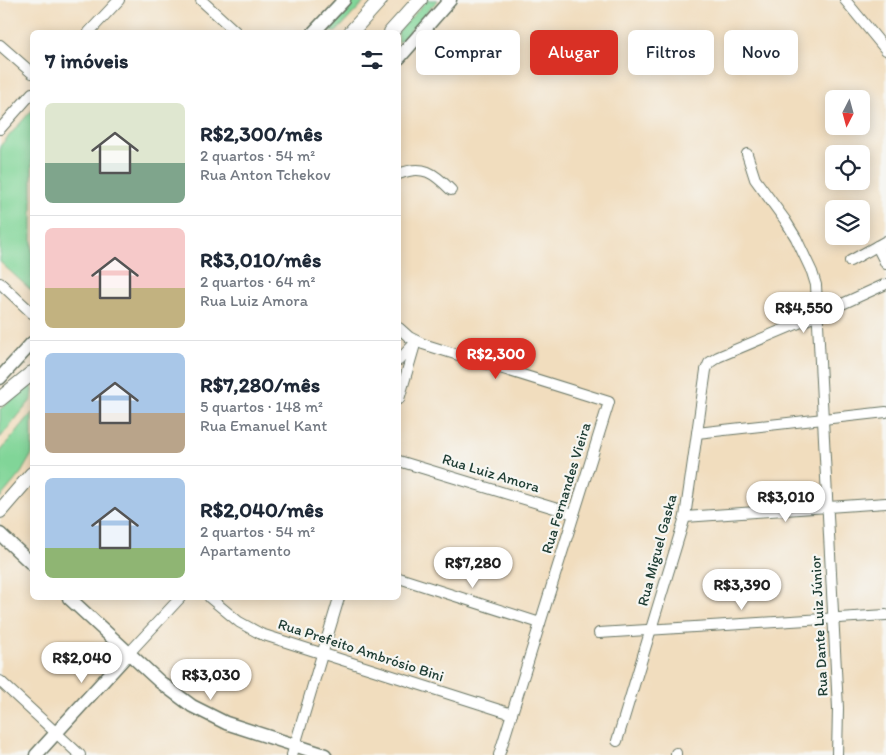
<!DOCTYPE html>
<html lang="pt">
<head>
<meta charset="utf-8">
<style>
	:root { --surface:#fff; --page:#f2f2f3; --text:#1f2937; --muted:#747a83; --line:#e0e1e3; --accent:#d93025 }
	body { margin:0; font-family:Itim,sans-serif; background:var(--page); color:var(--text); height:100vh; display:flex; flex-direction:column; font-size:19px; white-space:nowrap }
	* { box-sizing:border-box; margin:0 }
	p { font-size:16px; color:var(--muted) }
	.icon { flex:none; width:28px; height:28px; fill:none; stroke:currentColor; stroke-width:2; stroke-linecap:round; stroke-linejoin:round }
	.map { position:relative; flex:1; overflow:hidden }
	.side { position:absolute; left:30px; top:30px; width:371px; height:570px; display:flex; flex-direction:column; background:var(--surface); border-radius:8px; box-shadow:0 2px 12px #0003 }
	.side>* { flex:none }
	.guide { position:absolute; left:416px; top:30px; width:394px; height:45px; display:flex; gap:10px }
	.needle { width:32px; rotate:186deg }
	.fabs { position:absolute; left:825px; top:90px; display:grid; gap:10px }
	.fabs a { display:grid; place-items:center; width:45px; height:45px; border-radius:8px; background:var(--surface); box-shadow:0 2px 12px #0003; font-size:25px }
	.price { position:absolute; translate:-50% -42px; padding:0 11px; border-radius:18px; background:#fff; color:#222; font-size:16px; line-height:32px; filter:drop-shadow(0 1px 2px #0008) }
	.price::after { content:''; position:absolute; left:50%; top:30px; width:15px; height:11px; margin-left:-8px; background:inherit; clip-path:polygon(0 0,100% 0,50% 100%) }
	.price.active { background:var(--accent); color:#fff }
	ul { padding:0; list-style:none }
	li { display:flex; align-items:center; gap:15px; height:125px; padding:0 15px }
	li+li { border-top:1px solid var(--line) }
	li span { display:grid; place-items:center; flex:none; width:140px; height:100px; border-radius:8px; color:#555 }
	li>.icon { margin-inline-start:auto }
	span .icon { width:60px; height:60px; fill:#fffc; stroke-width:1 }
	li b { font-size:21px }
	h2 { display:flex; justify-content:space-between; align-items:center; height:60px; padding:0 15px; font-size:21px }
	.chip { padding:0 18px; border-radius:8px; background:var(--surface); box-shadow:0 2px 12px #0003; font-size:18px; line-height:45px }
	.chip.active { background:var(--accent); color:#fff }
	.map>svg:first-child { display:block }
	.green { fill:#81d598; stroke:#508966 }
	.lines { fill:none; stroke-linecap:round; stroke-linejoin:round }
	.minor-casing { stroke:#687564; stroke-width:12 }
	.major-casing { stroke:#687564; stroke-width:15 }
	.highway-casing { stroke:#687564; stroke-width:16 }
	.minor { stroke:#fff; stroke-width:10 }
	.major { stroke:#fff; stroke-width:12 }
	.highway { stroke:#fff; stroke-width:14 }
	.labels { text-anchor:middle; stroke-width:4.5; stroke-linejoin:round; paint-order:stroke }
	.street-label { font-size:15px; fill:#1f3d34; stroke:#f6f6f2 }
</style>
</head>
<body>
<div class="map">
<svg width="886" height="755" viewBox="0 0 886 755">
	<rect width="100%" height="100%" fill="#f6f6f2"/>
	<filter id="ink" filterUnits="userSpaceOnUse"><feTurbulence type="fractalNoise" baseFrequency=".02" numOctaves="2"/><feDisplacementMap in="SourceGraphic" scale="10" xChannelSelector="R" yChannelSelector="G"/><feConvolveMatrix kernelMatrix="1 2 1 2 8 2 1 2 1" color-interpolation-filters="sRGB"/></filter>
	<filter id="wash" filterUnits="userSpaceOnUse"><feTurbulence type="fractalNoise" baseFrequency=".0096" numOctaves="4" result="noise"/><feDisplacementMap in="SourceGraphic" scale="20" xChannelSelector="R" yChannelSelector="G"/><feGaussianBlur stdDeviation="1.12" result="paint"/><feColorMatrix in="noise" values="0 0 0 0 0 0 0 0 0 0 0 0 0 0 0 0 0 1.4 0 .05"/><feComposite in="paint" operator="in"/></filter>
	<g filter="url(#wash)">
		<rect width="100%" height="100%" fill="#f1ddbe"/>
		<g class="green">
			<polygon points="355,0 366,0 336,32 327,32"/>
			<polygon points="427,0 438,0 399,43 398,32"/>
			<polygon points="32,110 32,291 0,262 0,146"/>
			<polygon points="32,384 32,399 0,438 0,409"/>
			<polygon points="32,413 32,454 21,473 0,498 0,452"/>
		</g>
	</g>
	<g filter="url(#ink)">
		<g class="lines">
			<g class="minor-casing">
				<g id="minor">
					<polyline points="201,0 236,32"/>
					<polyline points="845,0 886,50"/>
					<polyline points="89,32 119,0"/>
					<polyline points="0,45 32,73"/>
					<polyline points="0,129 32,93"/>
					<polyline points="747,154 755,179 785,220 796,238 812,272 816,285 838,708 837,755"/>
					<path d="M399 174C423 164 434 173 451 190"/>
					<polyline points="877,246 886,264"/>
					<polyline points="850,261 886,241"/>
					<polyline points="0,283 32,313"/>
					<polyline points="399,328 409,337 423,344 609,402 499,755"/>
					<polyline points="399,360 414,344"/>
					<polyline points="399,399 416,341"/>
					<polyline points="697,433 886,412"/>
					<polyline points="399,461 574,514"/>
					<polyline points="685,517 886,503"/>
					<polyline points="399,578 540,623"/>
					<polyline points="210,598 239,622 261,634 512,714"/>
					<polyline points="599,633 886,615"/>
					<polyline points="129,653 180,598"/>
					<polyline points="0,681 80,755"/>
					<polyline points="617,741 685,517 706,370 709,363 718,357 818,315 886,284"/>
					<polyline points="292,755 339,598"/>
					<polyline points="676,755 676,753"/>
				</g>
			</g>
			<g class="major-casing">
				<g id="major">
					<polyline points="314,32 344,0"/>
					<polyline points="399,58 450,0"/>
					<polyline points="0,378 32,343"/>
					<polyline points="0,534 32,564"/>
					<polyline points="69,598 160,682 192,706 226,723 325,755"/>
					<polyline points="36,755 129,653"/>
				</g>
			</g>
			<g class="highway-casing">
				<g id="highway">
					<polyline points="351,32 380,0"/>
					<polyline points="391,32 420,0"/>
					<polyline points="0,399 32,373"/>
					<polyline points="0,511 32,474"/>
				</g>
			</g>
			<use href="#minor" class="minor"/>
			<use href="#major" class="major"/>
			<use href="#highway" class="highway"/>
		</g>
	</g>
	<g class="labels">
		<g class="street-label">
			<text transform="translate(491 473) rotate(17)" y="5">Rua Luiz Amora</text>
			<text transform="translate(566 488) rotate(-73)" y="5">Rua Fernandes Vieira</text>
			<text transform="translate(657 550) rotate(-75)" y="5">Rua Miguel Gaska</text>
			<text transform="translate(819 626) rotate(-93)" y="5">Rua Dante Luiz Júnior</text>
			<text transform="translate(361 650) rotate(18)" y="5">Rua Prefeito Ambrósio Bini</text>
		</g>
	</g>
</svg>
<div class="fabs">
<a><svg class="needle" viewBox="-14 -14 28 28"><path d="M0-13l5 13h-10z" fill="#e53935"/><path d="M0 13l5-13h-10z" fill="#747a83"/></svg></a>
<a><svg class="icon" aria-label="locate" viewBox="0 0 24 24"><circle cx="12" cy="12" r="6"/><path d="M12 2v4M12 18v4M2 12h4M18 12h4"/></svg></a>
<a><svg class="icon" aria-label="layers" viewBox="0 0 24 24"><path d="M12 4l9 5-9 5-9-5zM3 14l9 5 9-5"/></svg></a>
</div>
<b class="price" style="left:804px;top:334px">R$4,550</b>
<b class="price active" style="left:496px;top:380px">R$2,300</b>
<b class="price" style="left:786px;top:523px">R$3,010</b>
<b class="price" style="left:473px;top:589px">R$7,280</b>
<b class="price" style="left:742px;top:611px">R$3,390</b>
<b class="price" style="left:82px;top:684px">R$2,040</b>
<b class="price" style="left:211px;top:701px">R$3,030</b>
<div class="guide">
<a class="chip">Comprar</a>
<a class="chip active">Alugar</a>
<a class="chip">Filtros</a>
<a class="chip">Novo</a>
</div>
<section class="side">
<h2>7 imóveis<svg class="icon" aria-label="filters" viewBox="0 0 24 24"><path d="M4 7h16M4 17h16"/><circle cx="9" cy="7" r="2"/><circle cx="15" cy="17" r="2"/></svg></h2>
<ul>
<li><span style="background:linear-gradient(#dfe7d0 60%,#7fa58c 0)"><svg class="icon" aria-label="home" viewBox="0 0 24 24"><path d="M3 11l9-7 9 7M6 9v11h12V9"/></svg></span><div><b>R$2,300/mês</b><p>2 quartos · 54 m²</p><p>Rua Anton Tchekov</p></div></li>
<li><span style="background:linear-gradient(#f6c9c9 60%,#c2b280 0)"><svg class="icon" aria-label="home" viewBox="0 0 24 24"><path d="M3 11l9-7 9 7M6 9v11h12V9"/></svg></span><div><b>R$3,010/mês</b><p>2 quartos · 64 m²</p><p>Rua Luiz Amora</p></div></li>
<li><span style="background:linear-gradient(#a9c7e8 60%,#b9a48a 0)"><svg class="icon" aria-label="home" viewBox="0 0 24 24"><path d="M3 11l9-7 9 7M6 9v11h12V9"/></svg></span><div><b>R$7,280/mês</b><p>5 quartos · 148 m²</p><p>Rua Emanuel Kant</p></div></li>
<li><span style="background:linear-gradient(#a9c7e8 70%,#8fb573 0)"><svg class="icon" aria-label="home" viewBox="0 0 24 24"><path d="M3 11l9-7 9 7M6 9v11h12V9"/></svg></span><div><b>R$2,040/mês</b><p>2 quartos · 54 m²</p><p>Apartamento</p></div></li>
</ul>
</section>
</div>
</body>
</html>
